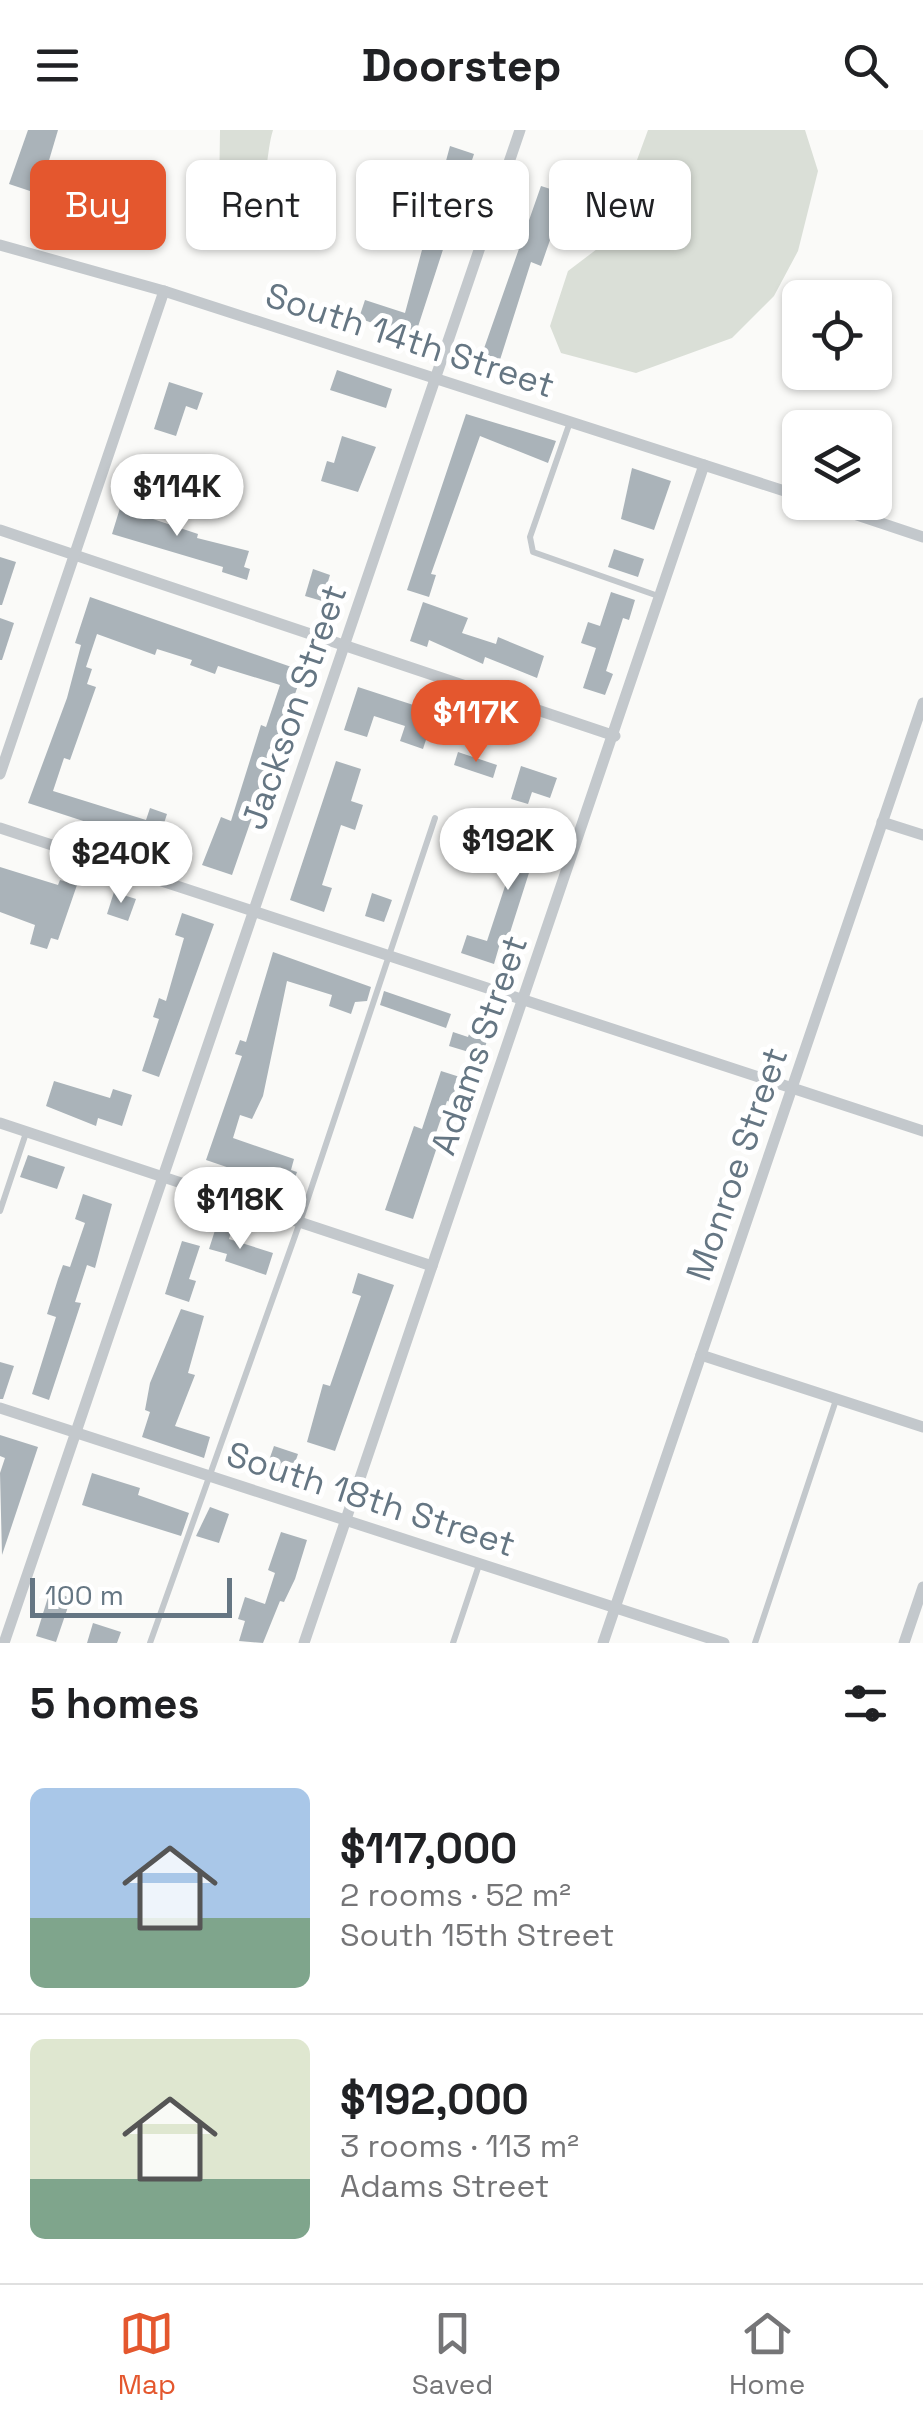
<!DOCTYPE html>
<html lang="en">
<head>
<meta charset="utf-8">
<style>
	:root { --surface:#fff; --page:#f2f2f2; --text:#202124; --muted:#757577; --line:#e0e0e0; --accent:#e4572e }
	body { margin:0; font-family:"Space Grotesk",sans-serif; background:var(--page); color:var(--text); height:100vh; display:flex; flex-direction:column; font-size:38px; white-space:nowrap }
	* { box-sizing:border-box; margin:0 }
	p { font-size:32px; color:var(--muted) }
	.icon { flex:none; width:55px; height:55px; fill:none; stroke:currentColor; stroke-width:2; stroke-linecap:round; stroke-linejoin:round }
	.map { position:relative; height:1513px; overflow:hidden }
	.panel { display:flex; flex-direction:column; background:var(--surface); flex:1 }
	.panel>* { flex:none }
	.top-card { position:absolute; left:30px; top:30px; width:865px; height:90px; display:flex; gap:20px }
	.buttons { position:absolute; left:782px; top:150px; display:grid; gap:20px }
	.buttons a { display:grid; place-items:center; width:110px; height:110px; border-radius:15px; background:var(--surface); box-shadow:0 2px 8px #0004; font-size:50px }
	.scale { position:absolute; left:30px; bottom:25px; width:202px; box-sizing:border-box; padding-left:10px; border:5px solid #657683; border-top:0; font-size:28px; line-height:35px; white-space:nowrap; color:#657683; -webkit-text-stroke:8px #fff; paint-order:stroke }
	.price { position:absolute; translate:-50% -85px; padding:0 22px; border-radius:35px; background:#fff; color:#222; font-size:32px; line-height:65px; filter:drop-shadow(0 2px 5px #0008) }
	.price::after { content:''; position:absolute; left:50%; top:60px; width:30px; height:22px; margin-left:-15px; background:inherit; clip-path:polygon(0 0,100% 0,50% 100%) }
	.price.active { background:var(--accent); color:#fff }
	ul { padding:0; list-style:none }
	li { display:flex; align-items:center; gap:30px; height:250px; padding:0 30px }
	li+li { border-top:2px solid var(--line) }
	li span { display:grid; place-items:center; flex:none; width:280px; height:200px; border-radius:15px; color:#555 }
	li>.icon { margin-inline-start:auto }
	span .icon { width:120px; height:120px; fill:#fffc; stroke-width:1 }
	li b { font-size:42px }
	h2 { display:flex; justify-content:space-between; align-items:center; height:120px; padding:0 30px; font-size:42px }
	.tag { padding:0 35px; border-radius:15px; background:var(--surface); box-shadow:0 2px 8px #0004; font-size:35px; line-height:90px }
	.tag.active { background:var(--accent); color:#fff }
	header { display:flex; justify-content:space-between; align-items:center; height:130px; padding:0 30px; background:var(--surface); font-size:45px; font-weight:600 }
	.tabs { display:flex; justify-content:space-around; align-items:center; height:140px; border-top:2px solid var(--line); background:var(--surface); font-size:28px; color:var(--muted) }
	.tabs a { display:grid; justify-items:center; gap:5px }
	.tabs .active { color:var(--accent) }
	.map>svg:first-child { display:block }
	.green { fill:#dadfd7 }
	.building { fill:#aab3b9 }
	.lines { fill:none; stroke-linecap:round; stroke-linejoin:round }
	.service { stroke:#c3c8cc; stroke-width:6 }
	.minor { stroke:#c3c8cc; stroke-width:11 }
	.labels { text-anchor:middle; stroke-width:10; stroke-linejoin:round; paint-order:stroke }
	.street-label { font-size:35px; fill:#657683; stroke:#fff }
</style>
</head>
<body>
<header><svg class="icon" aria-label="menu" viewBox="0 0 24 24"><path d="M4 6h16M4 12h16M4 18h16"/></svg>Doorstep<svg class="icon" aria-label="search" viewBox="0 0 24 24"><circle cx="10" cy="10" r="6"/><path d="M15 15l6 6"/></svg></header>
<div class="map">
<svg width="923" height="1513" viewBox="0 0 923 1513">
	<rect width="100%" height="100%" fill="#fafaf8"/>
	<g class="green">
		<path d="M220 0H273C264 28 270 81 235 87L219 69Z"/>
		<polygon points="648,0 805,0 818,41 798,121 774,166 732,208 636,243 561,223 550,196 568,141 597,119 619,79"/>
	</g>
	<g class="building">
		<polygon points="28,0 58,0 39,64 9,54"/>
		<polygon points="450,16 474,24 414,209 359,188 365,170 405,183"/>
		<polygon points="106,35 159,52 150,78 97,60"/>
		<polygon points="541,56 566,64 541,136 531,132 499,233 481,227"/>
		<polygon points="337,240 392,259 386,278 330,260"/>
		<polygon points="169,252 203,263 197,280 186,276 176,306 154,299"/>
		<polygon points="466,284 556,311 548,333 480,306 431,444 436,445 429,467 407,460"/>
		<polygon points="342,306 376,317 358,362 321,351 327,331 334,333"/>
		<polygon points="632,338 671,351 654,400 621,389"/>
		<polygon points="124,365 145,372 141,385 198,404 197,408 249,421 244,437 250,439 247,450 222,442 223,437 112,404"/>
		<polygon points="614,419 644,429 638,447 608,437"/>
		<polygon points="0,427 16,432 2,475 0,475"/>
		<polygon points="313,439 330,445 322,471 305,466"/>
		<polygon points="611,462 635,470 629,490 623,488 606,541 613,544 605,565 583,558 596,518 581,513 588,492 600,496"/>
		<polygon points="90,467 303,541 232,745 202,735 221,687 231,691 261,595 266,597 280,555 218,536 215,544 190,535 192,530 157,519 155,525 97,504 86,537 92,539 87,554 96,557 70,630 64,628 53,661 146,690 150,678 167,684 157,715 28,673 67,568 81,515 75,513"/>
		<polygon points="423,472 468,488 462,503 496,514 498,507 544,526 537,548 485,527 483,534 429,510 427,517 410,511"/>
		<polygon points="0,488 14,493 2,530 0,530"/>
		<polygon points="358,557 435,582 423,619 400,611 405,596 374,586 367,607 344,600"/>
		<polygon points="458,622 497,635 493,648 454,635"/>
		<polygon points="336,631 361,639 351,671 363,675 355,700 341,695 322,755 332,758 324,782 290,770"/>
		<polygon points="521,636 557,648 550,668 532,662 528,674 511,669"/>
		<polygon points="513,693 542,702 507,812 501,810 494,834 461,823 467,805 487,811 508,747 500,744"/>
		<polygon points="0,737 58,755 60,750 77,755 58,810 51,808 47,819 30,814 35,795 0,782"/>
		<polygon points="114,762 136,769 128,791 107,784"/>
		<polygon points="372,763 392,770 384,792 365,786"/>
		<polygon points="182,783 214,794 159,947 142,941 159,889 153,887 159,868 166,871 184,808 175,805"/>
		<polygon points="273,822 371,857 367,871 355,872 351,884 329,876 332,865 287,851 263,966 252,989 240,985 233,1008 294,1029 291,1040 297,1042 291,1059 206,1030 242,926 235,924 240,910 246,912"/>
		<polygon points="384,861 451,884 446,898 380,875"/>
		<polygon points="474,890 492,896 482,926 449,916 453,902 468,907"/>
		<polygon points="441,941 463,948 455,973 447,971 436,1003 441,1005 413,1089 385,1080 414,996 422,999"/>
		<polygon points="54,951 110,968 113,959 132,965 122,996 98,988 96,996 46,976"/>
		<polygon points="28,1025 65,1037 57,1059 20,1047"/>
		<polygon points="83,1064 112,1074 95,1138 87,1135 75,1172 81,1173 49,1270 32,1264 56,1187 47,1184 58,1149 63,1135 70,1137 85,1093 75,1089"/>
		<polygon points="217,1094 232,1099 229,1109 273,1123 266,1145 225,1131 227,1124 209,1119"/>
		<polygon points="182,1111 200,1116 189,1149 196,1151 189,1172 165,1164"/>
		<polygon points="358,1143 394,1155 335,1321 307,1312 323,1254 330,1256 361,1166 352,1163"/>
		<polygon points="181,1179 204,1186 188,1243 195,1245 175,1296 210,1307 204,1328 142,1307 150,1282 145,1280 150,1253"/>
		<polygon points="0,1232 14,1236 3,1269 0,1269"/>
		<polygon points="0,1305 38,1317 2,1425 0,1343 5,1328 0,1326"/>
		<polygon points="274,1316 298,1324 290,1347 266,1339"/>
		<polygon points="92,1343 140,1358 138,1365 189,1383 181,1406 82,1375"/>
		<polygon points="210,1377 229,1384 219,1413 196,1406"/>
		<polygon points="281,1402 307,1410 295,1449 284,1472 280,1471 263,1513 239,1511 245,1491 238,1489 245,1467 265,1474 275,1443 268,1440"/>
		<polygon points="50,1461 71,1468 56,1512 36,1506"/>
		<polygon points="93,1493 121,1502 117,1513 87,1513"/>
	</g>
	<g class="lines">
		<g class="service">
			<polyline points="570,292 530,407 533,422 661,467"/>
			<polyline points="0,1081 26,1003"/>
			<polyline points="150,1513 300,1092 435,688"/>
			<polyline points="453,1513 479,1435"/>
			<polyline points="755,1513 836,1270"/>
		</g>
		<g class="minor">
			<polyline points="0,115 164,161 800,366"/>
			<polyline points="818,372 923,407"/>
			<polyline points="0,400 615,606"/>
			<polyline points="0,644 164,161"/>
			<polyline points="882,692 923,705"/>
			<polyline points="0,698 923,1001"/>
			<polyline points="0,993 432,1136"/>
			<polyline points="701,1225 923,1297"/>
			<polyline points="0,1278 724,1513"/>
			<polyline points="4,1513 520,0"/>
			<polyline points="304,1513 704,335"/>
			<polyline points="603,1513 923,573"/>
			<polyline points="904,1513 923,1457"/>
		</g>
	</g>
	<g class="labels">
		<g class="street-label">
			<text transform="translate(410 210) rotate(18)" y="12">South 14th Street</text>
			<text transform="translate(294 577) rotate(-71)" y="12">Jackson Street</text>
			<text transform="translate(479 915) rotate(-71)" y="12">Adams Street</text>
			<text transform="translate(737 1034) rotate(-71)" y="12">Monroe Street</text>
			<text transform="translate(371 1369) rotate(18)" y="12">South 18th Street</text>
		</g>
	</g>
</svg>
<div class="buttons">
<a><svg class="icon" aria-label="locate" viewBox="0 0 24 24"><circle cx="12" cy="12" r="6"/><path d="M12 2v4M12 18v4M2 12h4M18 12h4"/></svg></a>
<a><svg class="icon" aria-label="layers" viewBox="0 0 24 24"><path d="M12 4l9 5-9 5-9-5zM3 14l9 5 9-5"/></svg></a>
</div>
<div class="scale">100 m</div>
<b class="price" style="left:177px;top:409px">$114K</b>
<b class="price active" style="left:476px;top:635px">$117K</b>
<b class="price" style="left:508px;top:763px">$192K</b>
<b class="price" style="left:121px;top:776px">$240K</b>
<b class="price" style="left:240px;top:1122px">$118K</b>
<div class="top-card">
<a class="tag active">Buy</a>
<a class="tag">Rent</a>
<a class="tag">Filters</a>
<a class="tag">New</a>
</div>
</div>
<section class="panel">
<h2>5 homes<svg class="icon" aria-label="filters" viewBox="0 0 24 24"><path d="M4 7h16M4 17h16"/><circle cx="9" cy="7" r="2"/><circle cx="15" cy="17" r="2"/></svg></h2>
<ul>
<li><span style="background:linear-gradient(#a9c7e8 65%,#7fa58c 0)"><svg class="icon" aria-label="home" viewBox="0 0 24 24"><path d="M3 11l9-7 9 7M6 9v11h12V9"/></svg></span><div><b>$117,000</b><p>2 rooms · 52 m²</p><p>South 15th Street</p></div></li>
<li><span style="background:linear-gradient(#dfe7d0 70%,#7fa58c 0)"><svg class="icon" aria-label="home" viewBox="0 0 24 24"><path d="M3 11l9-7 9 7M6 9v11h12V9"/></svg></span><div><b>$192,000</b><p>3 rooms · 113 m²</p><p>Adams Street</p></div></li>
</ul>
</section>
<nav class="tabs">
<a class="active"><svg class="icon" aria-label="map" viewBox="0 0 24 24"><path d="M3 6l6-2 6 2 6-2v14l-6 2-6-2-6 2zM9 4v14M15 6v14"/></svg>Map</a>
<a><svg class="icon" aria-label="saved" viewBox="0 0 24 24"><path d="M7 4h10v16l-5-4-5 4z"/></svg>Saved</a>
<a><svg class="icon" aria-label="home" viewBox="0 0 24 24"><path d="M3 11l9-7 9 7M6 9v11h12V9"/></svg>Home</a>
</nav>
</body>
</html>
